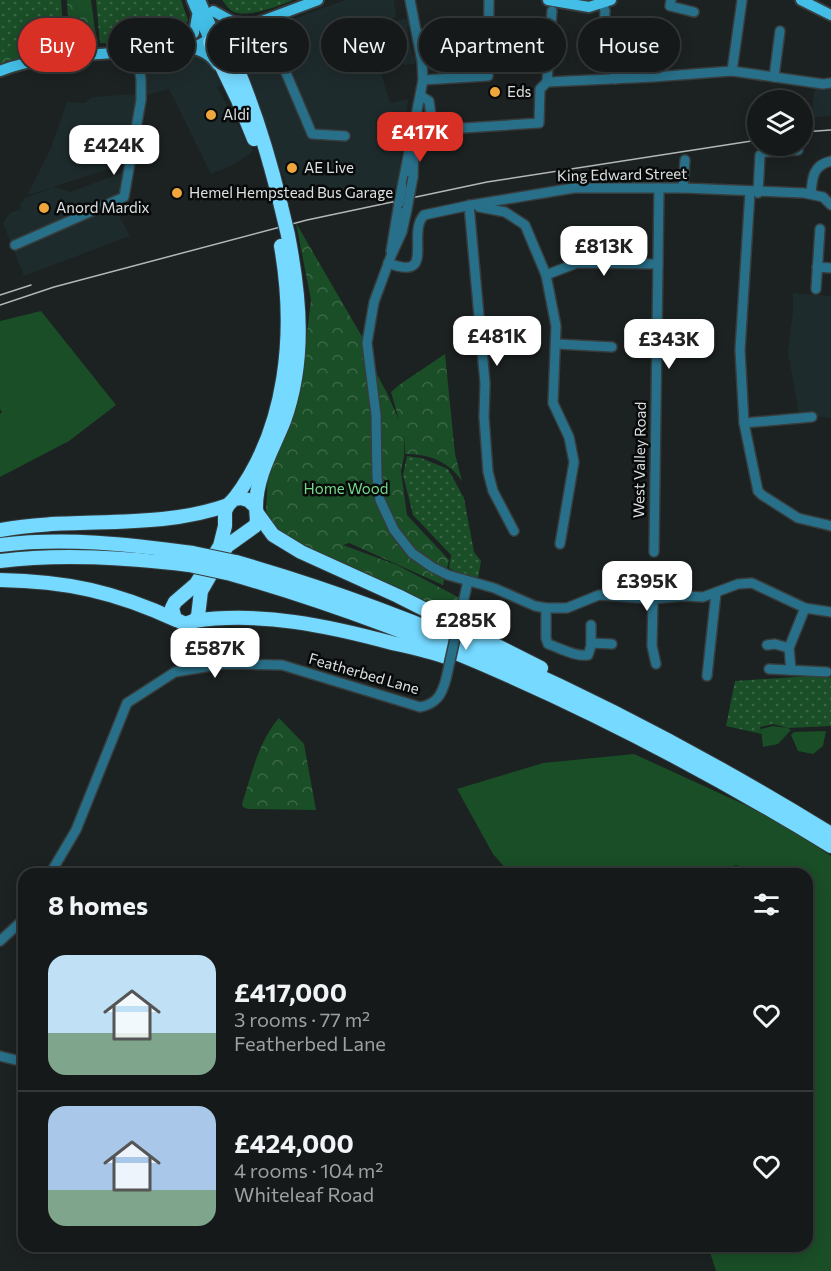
<!DOCTYPE html>
<html lang="en">
<head>
<meta charset="utf-8">
<style>
	:root { --surface:#151919; --page:#1e2222; --text:#f1f3f6; --muted:#9da0a2; --line:#343838; --accent:#d93025 }
	body { margin:0; font-family:Commissioner,sans-serif; background:var(--page); color:var(--text); height:100vh; display:flex; flex-direction:column; font-size:22px; white-space:nowrap }
	* { box-sizing:border-box; margin:0 }
	p { font-size:20px; color:var(--muted) }
	.icon { flex:none; width:33px; height:33px; fill:none; stroke:currentColor; stroke-width:2; stroke-linecap:round; stroke-linejoin:round }
	.map { position:relative; flex:1; overflow:hidden }
	.panel { position:absolute; left:18px; top:868px; width:795px; height:384px; display:flex; flex-direction:column; background:var(--surface); border-radius:18px; box-shadow:0 3px 15px #0003,0 0 0 2px var(--line) }
	.panel>* { flex:none }
	.banner { position:absolute; left:18px; top:18px; width:795px; height:54px; display:flex; gap:12px }
	.tools { position:absolute; left:747px; top:90px; display:grid; gap:12px }
	.tools a { display:grid; place-items:center; width:66px; height:66px; border-radius:50%; background:var(--surface); box-shadow:0 3px 15px #0003,0 0 0 2px var(--line); font-size:30px }
	.price { position:absolute; translate:-50% -51px; padding:0 14px; border-radius:12px; background:#fff; color:#222; font-size:20px; line-height:39px; filter:drop-shadow(0 2px 3px #0008) }
	.price::after { content:''; position:absolute; left:50%; top:36px; width:18px; height:14px; margin-left:-9px; background:inherit; clip-path:polygon(0 0,100% 0,50% 100%) }
	.price.current { background:var(--accent); color:#fff }
	ul { padding:0; list-style:none }
	li { display:flex; align-items:center; gap:18px; height:150px; padding:0 30px }
	li+li { border-top:2px solid var(--line) }
	li span { display:grid; place-items:center; flex:none; width:168px; height:120px; border-radius:18px; color:#555 }
	li>.icon { margin-inline-start:auto }
	span .icon { width:72px; height:72px; fill:#fffc; stroke-width:1 }
	li b { font-size:26px }
	h2 { display:flex; justify-content:space-between; align-items:center; height:72px; padding:0 30px; font-size:26px }
	.chip { padding:0 21px; border-radius:27px; background:var(--surface); box-shadow:0 3px 15px #0003,0 0 0 2px var(--line); font-size:21px; line-height:54px }
	.chip.current { background:var(--accent); color:#fff }
	.map>svg:first-child { display:block }
	.built { fill:#1e2b2c }
	.grass { fill:url(#grass-dots) }
	.forest { fill:url(#forest-crowns) }
	.park { fill:#1a4e27 }
	.lines { fill:none; stroke-linecap:round; stroke-linejoin:round }
	.minor-casing { stroke:#373c3c; stroke-width:12 }
	.major-casing { stroke:#373c3c; stroke-width:14 }
	.highway-casing { stroke:#373c3c; stroke-width:16 }
	.minor { stroke:#287089; stroke-width:9 }
	.major { stroke:#43bee7; stroke-width:10 }
	.highway { stroke:#76d9ff; stroke-width:14 }
	.rail { stroke:#b3b7b7; stroke-width:1.5 }
	.minor-bridge-casing { stroke:#373c3c; stroke-width:12; stroke-linecap:butt }
	.highway-bridge-casing { stroke:#373c3c; stroke-width:16; stroke-linecap:butt }
	.minor-bridge { stroke:#287089; stroke-width:9 }
	.highway-bridge { stroke:#76d9ff; stroke-width:14 }
	.poi-dot { fill:#efa73d; stroke:#080a0a; stroke-width:2 }
	.labels { text-anchor:middle; stroke-width:5; stroke-linejoin:round; paint-order:stroke }
	.poi-label { font-size:15px; fill:#dce0e0; stroke:#080a0a; text-anchor:start }
	.street-label { font-size:15px; fill:#dce0e0; stroke:#080a0a }
	.park-label { font-size:15px; fill:#73d887; stroke:#080a0a }
</style>
</head>
<body>
<div class="map">
<svg width="831" height="1271" viewBox="0 0 831 1271">
	<defs>
		<pattern id="grass-dots" width="8" height="8" patternUnits="userSpaceOnUse" patternTransform="scale(1.5)"><rect width="8" height="8" fill="#1a4e27"/><path d="M2 2h.1M6 6h.1" fill="none" stroke="#3b6746" stroke-width="1.8" stroke-linecap="round"/></pattern>
		<pattern id="forest-crowns" width="20" height="18" patternUnits="userSpaceOnUse" patternTransform="scale(1.5)"><rect width="20" height="18" fill="#1a4e27"/><path d="M2 6a3 3 0 1 1 6 0M12 15a3 3 0 1 1 6 0" fill="none" stroke="#3b6746"/></pattern>
	</defs>
	<rect width="100%" height="100%" fill="#1c2121"/>
	<g class="built">
		<polygon points="345,0 394,0 396,17 373,27 412,17 414,25 407,27 413,57 415,57 415,64 403,65 401,57 379,62 374,49 390,103 408,99 397,187 292,201 246,76 217,87 253,151 237,163 211,174 169,89 146,95 139,56 186,52 255,33"/>
		<polygon points="831,87 831,116 812,118 813,95 816,89"/>
		<polygon points="137,94 137,116 124,164 53,187 70,192 121,173 131,176 114,206 130,236 24,276 3,223 10,213 21,209 20,204 25,198 50,189 27,195 50,150 67,102 85,103 92,97"/>
		<polygon points="793,293 831,296 831,418 799,415 788,352 793,311"/>
	</g>
	<g class="grass">
		<polygon points="0,0 61,0 64,44 0,61"/>
		<polygon points="96,0 181,0 188,20 181,31 132,44 100,43"/>
		<path d="M222 0H293C279 6 246 19 232 11 228 9 225 3 222 0Z"/>
		<polygon points="407,456 421,458 448,469 464,498 474,552 481,561 478,579 461,575 449,568 451,555 413,515 403,475"/>
		<rect x="643" y="561" width="21" height="29"/>
		<polygon points="811,676 831,678 831,726 788,728 773,724 760,727 762,734 726,726 735,681"/>
	</g>
	<g class="forest">
		<polygon points="67,0 91,0 97,45 69,48"/>
		<polygon points="57,23 63,49 22,57 0,66 0,53 27,42"/>
		<path d="M296 223 364 340 366 354 387 393 399 420 391 392 399 385 445 354 455 454 462 481C448 461 429 454 405 454L404 433V457L401 471 407 515 449 560 443 585 349 543 343 545 397 565 458 597 459 603 456 618 318 554 282 533 270 520 266 511 268 471 290 417 301 382 311 300Z"/>
		<path d="M279 718 304 744 316 810 248 809 243 807 242 804C251 776 259 740 279 718Z"/>
	</g>
	<g class="park">
		<polygon points="41,311 116,405 69,441 0,477 0,414 2,412 0,409 0,321"/>
		<polygon points="773,726 788,728 791,730 778,744 763,747 761,729"/>
		<polygon points="826,731 823,746 813,754 798,751 791,735 794,732"/>
		<polygon points="634,754 774,818 831,856 831,1271 716,1271 709,1249 709,1246 807,1246 807,874 745,874 737,865 695,874 511,874 493,854 457,789 543,763"/>
	</g>
	<g class="lines">
		<g class="minor-casing">
			<g id="minor">
				<polyline points="671,0 670,6 694,12"/>
				<polyline points="603,4 605,11 603,41 612,56 615,79"/>
				<polyline points="264,21 312,134 345,136"/>
				<polyline points="417,34 488,34"/>
				<polyline points="732,71 742,0"/>
				<polyline points="774,77 780,31"/>
				<polyline points="423,80 488,76 489,0"/>
				<polyline points="547,82 653,77 732,71 823,84 831,83"/>
				<polyline points="421,96 429,101 433,130 539,123 540,89 547,82 552,11"/>
				<polyline points="413,177 414,142"/>
				<polyline points="402,187 423,80 422,62 410,0"/>
				<polyline points="683,188 685,160"/>
				<polyline points="750,192 740,350 744,423 758,491 762,495 798,518 831,526"/>
				<polyline points="758,193 760,155 764,152 798,150"/>
				<path d="M811 194C812 178 813 165 831 161"/>
				<polyline points="469,205 485,383 484,417 488,472 493,491 514,531"/>
				<polyline points="479,207 505,212 525,225 546,275 556,326 553,403 569,437 574,462 560,544"/>
				<polyline points="407,209 402,232 391,256 374,302 367,343 376,415 377,477 380,500 394,530 412,553 432,567 448,575 494,588 535,606 546,608 567,608 599,595 653,599 684,596 703,597 738,584 752,583 805,608 831,612"/>
				<polyline points="15,245 124,197 141,100 141,79 136,52"/>
				<polyline points="391,251 399,203"/>
				<path d="M388 263C437 282 406 234 424 215L471 205 574 188H683L804 193 823 197 831 205"/>
				<polyline points="817,267 831,268"/>
				<polyline points="546,275 577,263 658,264"/>
				<polyline points="816,289 820,229"/>
				<polyline points="557,344 612,347"/>
				<polyline points="744,423 812,417"/>
				<polyline points="654,552 659,188"/>
				<polyline points="653,599 652,646 656,664"/>
				<path d="M546 608V638L548 644C560 648 575 657 588 655L591 646V625"/>
				<polyline points="460,616 468,581"/>
				<polyline points="591,643 612,644"/>
				<polyline points="767,645 775,644 789,648"/>
				<polyline points="769,669 827,672"/>
				<polyline points="791,670 789,648 805,608"/>
				<polyline points="707,676 716,593"/>
				<path d="M50 874 76 830 127 703 175 672 223 664 282 665 420 707C437 704 442 694 446 679"/>
				<polyline points="0,941 24,919"/>
				<polyline points="0,1056 24,1062"/>
			</g>
		</g>
		<g class="major-casing">
			<g id="major">
				<polyline points="192,0 210,42"/>
				<polyline points="200,0 213,30 209,39 202,43"/>
				<polyline points="548,0 589,7 611,0"/>
				<polyline points="801,0 831,15"/>
				<polyline points="213,11 233,22 254,24"/>
				<polyline points="185,42 194,33 197,16"/>
				<path d="M188 48C201 50 210 54 217 65"/>
				<path d="M235 62C236 48 239 41 248 31"/>
				<path d="M0 71C44 53 111 55 161 49 190 46 225 44 249 26L318 0"/>
			</g>
		</g>
		<g class="highway-casing">
			<g id="highway">
				<path d="M223 37C249 91 267 148 281 206"/>
				<polyline points="210,42 238,100 254,139"/>
				<polygon points="241,498 248,500 256,507 257,521 255,526 227,546 201,591 198,616 194,621 185,624 175,619 172,608 175,602 196,584 220,546 225,526 225,511 228,505 234,499"/>
				<path d="M234 499C288 428 296 331 281 246"/>
				<path d="M256 507C256 476 273 449 284 421 306 360 300 297 288 235"/>
				<polyline points="257,513 273,535 301,552 398,596 541,668"/>
				<path d="M0 530C75 516 155 531 228 505"/>
				<path d="M0 545C64 537 129 544 193 553"/>
				<path d="M0 561C63 553 126 558 189 565"/>
				<path d="M236 562C446 622 646 720 831 834"/>
				<path d="M231 574C444 635 643 731 831 846"/>
				<path d="M0 580C66 581 116 592 176 620"/>
				<path d="M194 621C259 611 329 626 392 643 410 647 429 651 446 657"/>
			</g>
		</g>
		<use href="#minor" class="minor"/>
		<use href="#major" class="major"/>
		<use href="#highway" class="highway"/>
		<g class="rail">
			<polyline points="802,132 831,130"/>
			<polyline points="0,295 31,285"/>
			<polyline points="0,305 54,287 307,220 487,182 758,140"/>
		</g>
		<g class="minor-bridge-casing">
			<g id="minor-bridge">
				<polyline points="399,203 402,187"/>
				<polyline points="407,209 413,177"/>
				<polyline points="446,679 460,616"/>
			</g>
		</g>
		<g class="highway-bridge-casing">
			<g id="highway-bridge">
				<polyline points="281,206 288,235"/>
				<polyline points="193,553 236,562"/>
				<polyline points="189,565 231,574"/>
			</g>
		</g>
		<use href="#minor-bridge" class="minor-bridge"/>
		<use href="#highway-bridge" class="highway-bridge"/>
	</g>
	<g class="poi-dot">
		<circle cx="495" cy="92" r="6"/>
		<circle cx="211" cy="115" r="6"/>
		<circle cx="292" cy="168" r="6"/>
		<circle cx="177" cy="193" r="6"/>
		<circle cx="44" cy="208" r="6"/>
	</g>
	<g class="labels">
		<g class="poi-label">
			<text x="507" y="97">Eds</text>
			<text x="223" y="120">Aldi</text>
			<text x="304" y="173">AE Live</text>
			<text x="189" y="198">Hemel Hempstead Bus Garage</text>
			<text x="56" y="213">Anord Mardix</text>
		</g>
		<g class="street-label">
			<text transform="translate(622 175) rotate(-1)" y="5">King Edward Street</text>
			<text transform="translate(640 460) rotate(-89)" y="5">West Valley Road</text>
			<text transform="translate(364 674) rotate(16)" y="5">Featherbed Lane</text>
		</g>
		<g class="park-label">
			<text x="346" y="494">Home Wood</text>
		</g>
	</g>
</svg>
<div class="tools">
<a><svg class="icon" aria-label="layers" viewBox="0 0 24 24"><path d="M12 4l9 5-9 5-9-5zM3 14l9 5 9-5"/></svg></a>
</div>
<b class="price current" style="left:420px;top:163px">£417K</b>
<b class="price" style="left:114px;top:176px">£424K</b>
<b class="price" style="left:604px;top:277px">£813K</b>
<b class="price" style="left:497px;top:367px">£481K</b>
<b class="price" style="left:669px;top:370px">£343K</b>
<b class="price" style="left:647px;top:612px">£395K</b>
<b class="price" style="left:466px;top:651px">£285K</b>
<b class="price" style="left:215px;top:679px">£587K</b>
<div class="banner">
<a class="chip current">Buy</a>
<a class="chip">Rent</a>
<a class="chip">Filters</a>
<a class="chip">New</a>
<a class="chip">Apartment</a>
<a class="chip">House</a>
</div>
<section class="panel">
<h2>8 homes<svg class="icon" aria-label="filters" viewBox="0 0 24 24"><path d="M4 7h16M4 17h16"/><circle cx="9" cy="7" r="2"/><circle cx="15" cy="17" r="2"/></svg></h2>
<ul>
<li><span style="background:linear-gradient(#bfe0f5 65%,#7fa58c 0)"><svg class="icon" aria-label="home" viewBox="0 0 24 24"><path d="M3 11l9-7 9 7M6 9v11h12V9"/></svg></span><div><b>£417,000</b><p>3 rooms · 77 m²</p><p>Featherbed Lane</p></div><svg class="icon" aria-label="heart" viewBox="0 0 24 24"><path d="M12 20l-8-8c-3-5 5-10 8-4 3-6 11-1 8 4z"/></svg></li>
<li><span style="background:linear-gradient(#a9c7e8 70%,#7fa58c 0)"><svg class="icon" aria-label="home" viewBox="0 0 24 24"><path d="M3 11l9-7 9 7M6 9v11h12V9"/></svg></span><div><b>£424,000</b><p>4 rooms · 104 m²</p><p>Whiteleaf Road</p></div><svg class="icon" aria-label="heart" viewBox="0 0 24 24"><path d="M12 20l-8-8c-3-5 5-10 8-4 3-6 11-1 8 4z"/></svg></li>
</ul>
</section>
</div>
</body>
</html>
